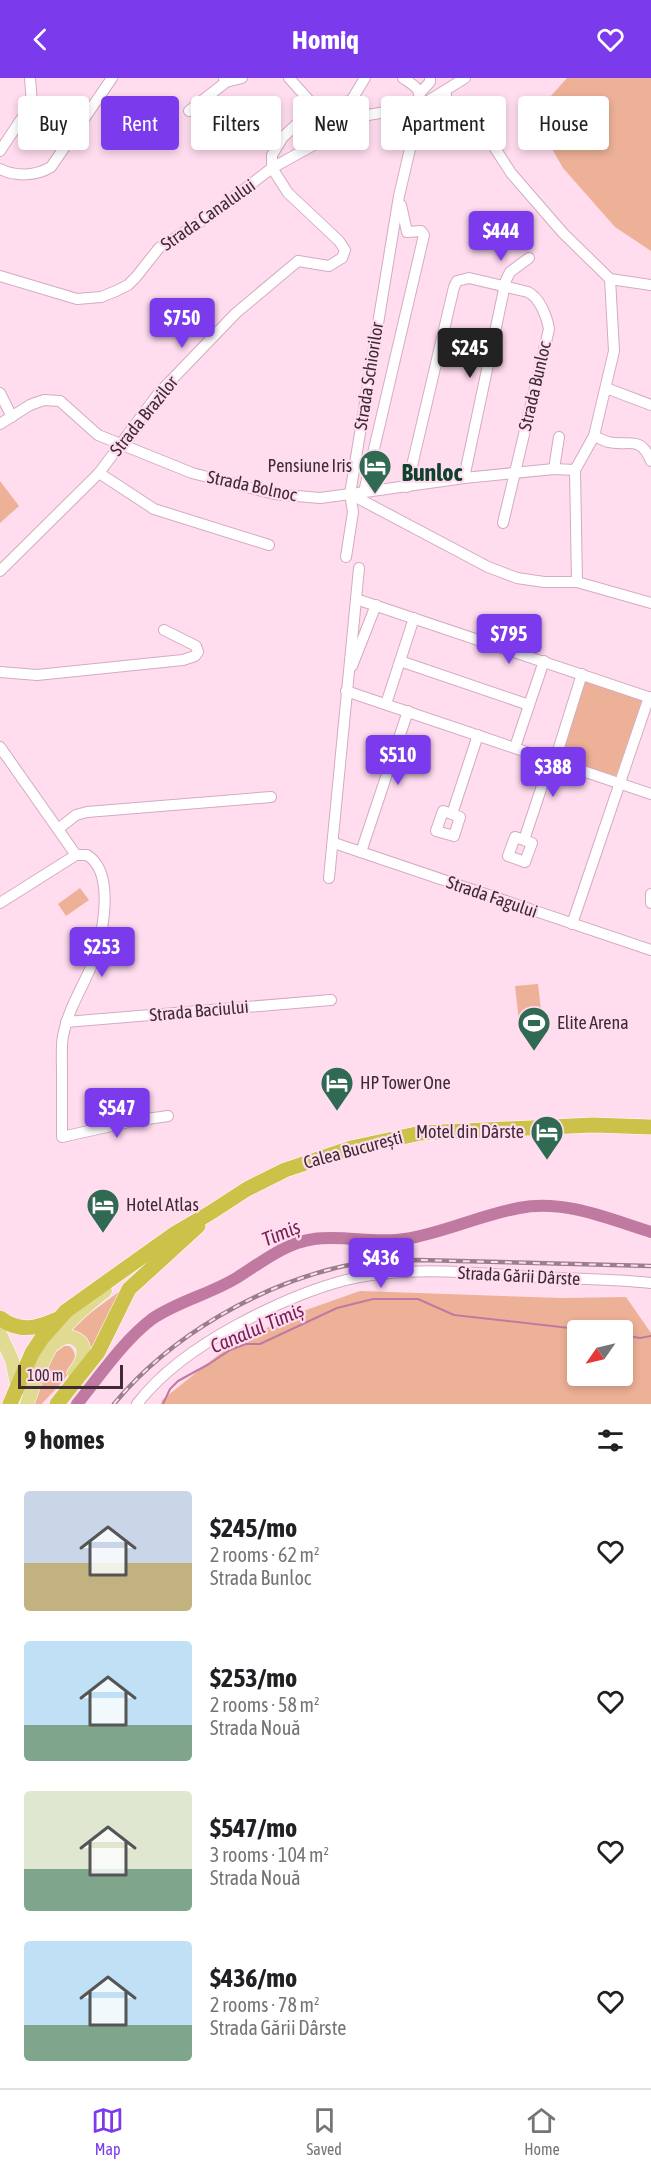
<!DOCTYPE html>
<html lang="en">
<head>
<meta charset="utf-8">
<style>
	:root { --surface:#fff; --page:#f6f6f6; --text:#202124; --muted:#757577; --line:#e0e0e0; --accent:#7c3aed }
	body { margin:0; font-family:"Asap Condensed",sans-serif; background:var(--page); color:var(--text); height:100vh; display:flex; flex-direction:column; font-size:22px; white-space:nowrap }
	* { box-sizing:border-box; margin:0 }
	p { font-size:20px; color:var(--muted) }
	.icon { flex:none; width:33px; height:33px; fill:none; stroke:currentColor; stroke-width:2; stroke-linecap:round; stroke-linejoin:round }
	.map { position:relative; height:1326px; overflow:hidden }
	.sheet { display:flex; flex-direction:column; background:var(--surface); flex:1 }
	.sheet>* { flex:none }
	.top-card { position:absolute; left:18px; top:18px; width:615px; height:54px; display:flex; gap:12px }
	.needle { width:39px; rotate:236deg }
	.tools { position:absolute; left:567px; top:1242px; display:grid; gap:12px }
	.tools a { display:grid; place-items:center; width:66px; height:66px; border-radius:6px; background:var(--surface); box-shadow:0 3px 9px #0003; font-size:30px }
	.scale { position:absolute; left:18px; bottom:15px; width:105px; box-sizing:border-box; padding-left:6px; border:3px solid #3d2c35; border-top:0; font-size:16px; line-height:21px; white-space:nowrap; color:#3d2c35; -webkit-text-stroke:4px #ffdcee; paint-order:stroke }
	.price { position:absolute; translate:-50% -51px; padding:0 14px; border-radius:6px; background:var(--accent); color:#fff; font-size:20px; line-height:39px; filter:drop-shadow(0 2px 3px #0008) }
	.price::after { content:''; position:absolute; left:50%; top:36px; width:18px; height:14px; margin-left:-9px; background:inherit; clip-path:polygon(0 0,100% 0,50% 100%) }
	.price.on { background:#222; color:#fff }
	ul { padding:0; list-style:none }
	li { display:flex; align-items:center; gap:18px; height:150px; padding:0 24px }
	li span { display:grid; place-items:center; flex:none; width:168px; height:120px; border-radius:6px; color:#555 }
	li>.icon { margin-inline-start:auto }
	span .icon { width:72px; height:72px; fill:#fffc; stroke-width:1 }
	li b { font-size:26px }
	h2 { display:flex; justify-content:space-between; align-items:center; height:72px; padding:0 24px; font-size:26px }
	.pill { padding:0 21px; border-radius:6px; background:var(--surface); box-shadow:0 3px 9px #0003; font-size:21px; line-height:54px }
	.pill.on { background:var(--accent); color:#fff }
	header { display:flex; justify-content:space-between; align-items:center; height:78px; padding:0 24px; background:var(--accent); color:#fff; font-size:27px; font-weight:700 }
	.menu { display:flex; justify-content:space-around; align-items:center; height:84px; border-top:2px solid var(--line); background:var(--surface); font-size:16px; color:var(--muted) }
	.menu a { display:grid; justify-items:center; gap:3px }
	.menu .on { color:var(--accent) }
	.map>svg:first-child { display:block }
	.green { fill:#edb197; fill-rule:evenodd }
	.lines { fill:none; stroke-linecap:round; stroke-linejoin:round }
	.stream { stroke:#c07aa2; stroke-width:2 }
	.river { stroke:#c07aa2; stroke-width:12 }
	.minor-casing { stroke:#d4abc1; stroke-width:12 }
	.major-casing { stroke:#fff; stroke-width:15 }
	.highway-casing { stroke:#fff; stroke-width:16 }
	.minor { stroke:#fff; stroke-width:10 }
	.major { stroke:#e0da92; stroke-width:14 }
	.highway { stroke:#ccc249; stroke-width:15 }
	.rail-casing { stroke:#997f8d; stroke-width:4.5 }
	.rail { stroke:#ffdcee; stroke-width:2; stroke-dasharray:7; stroke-linecap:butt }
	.labels { text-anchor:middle; stroke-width:4.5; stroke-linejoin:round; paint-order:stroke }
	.street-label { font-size:18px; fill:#3d2c35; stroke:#ffdcee }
	.poi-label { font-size:18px; fill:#3d2c35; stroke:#ffdcee; text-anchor:start }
	.water-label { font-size:20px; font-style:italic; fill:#731f56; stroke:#ffdcee }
	.district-label { font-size:24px; font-weight:bold; fill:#11402e; stroke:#ffdcee }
</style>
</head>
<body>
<header><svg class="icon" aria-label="back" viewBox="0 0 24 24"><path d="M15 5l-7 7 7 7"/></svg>Homiq<svg class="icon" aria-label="heart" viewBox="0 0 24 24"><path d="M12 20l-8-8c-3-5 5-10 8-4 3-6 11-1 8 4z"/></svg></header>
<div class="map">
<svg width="651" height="1326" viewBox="0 0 651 1326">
	<rect width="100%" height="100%" fill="#ffdcee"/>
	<g class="green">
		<polygon points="567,0 651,0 651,173 615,149 563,90 533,38"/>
		<polygon points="0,403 19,428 0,445"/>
		<polygon points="585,603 642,622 616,698 560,680"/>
		<polygon points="80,810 89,822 66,838 58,826"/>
		<polygon points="538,906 543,949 520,952 515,908"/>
		<polygon points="127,1208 94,1274 65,1258 86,1238"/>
		<path d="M360 1213 562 1220 626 1219 651 1255V1326H161L162 1322 222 1274 289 1238ZM578 1252H622V1298H578Z"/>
		<path d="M64 1268H69C89 1282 53 1313 42 1326H32L52 1277Z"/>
	</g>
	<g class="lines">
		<g class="stream">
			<polyline points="622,1257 640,1260 651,1258"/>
			<polyline points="163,1326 170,1311 178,1303 209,1286 230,1272 246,1266 260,1266 337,1230 373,1221 418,1221 454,1237 587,1252"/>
		</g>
		<path class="river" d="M77 1326C99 1299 124 1262 152 1241 178 1223 211 1216 238 1199 262 1184 285 1165 314 1161 344 1157 375 1166 405 1161 444 1155 480 1137 519 1130 564 1121 609 1141 651 1154"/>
		<g class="minor-casing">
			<g id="minor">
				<polyline points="224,0 226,4 242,0"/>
				<polyline points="289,0 315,29"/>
				<polyline points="445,13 448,26 453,35"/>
				<polyline points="420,15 430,4 430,0"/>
				<polyline points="351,23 365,0"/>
				<polyline points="420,28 431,34 453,35 479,52 491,64 511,95 563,155 610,201 614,273 594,358 575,392"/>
				<polyline points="189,33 226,4"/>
				<polyline points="0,73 32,25 30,0"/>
				<path d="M0 91C16 99 36 98 51 89L112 0"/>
				<polyline points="0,198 77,221 101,219 116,213 128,207 136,199 159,170 208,139 272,90 368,37 420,28 465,0"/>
				<polyline points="610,201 651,207"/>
				<polyline points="606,310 651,327"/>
				<polyline points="0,315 12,339"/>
				<polyline points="0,346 30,327 44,322 60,323 98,357 192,395 274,416 320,420 350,416 488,489 517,500 544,504 577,504 651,525"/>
				<path d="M594 358C598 360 603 362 608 364 628 369 640 356 651 383"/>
				<polyline points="554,391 559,359"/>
				<polyline points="575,392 577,504"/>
				<polyline points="99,395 154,431 269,467"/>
				<polyline points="464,400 506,202 510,194 529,180"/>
				<path d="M407 409 454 209 457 203 469 200 528 214C540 220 547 239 549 251L503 445"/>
				<polyline points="364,414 424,157 421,153 407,154 401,127"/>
				<polyline points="358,415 464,400 554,391 575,392"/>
				<path d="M346 479 353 434 350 416 399 118 420 28C420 10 418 10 403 0"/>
				<polyline points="0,493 99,395 158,316 236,235 298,183 329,188 342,180 345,172 339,163 288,115 272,90 272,77 283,59 315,29 351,23 368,37"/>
				<polyline points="356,521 651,620"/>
				<polyline points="400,583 529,627"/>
				<polyline points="352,588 376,527"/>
				<polyline points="0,594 37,597 183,582 195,578 198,574 196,568 164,552"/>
				<polyline points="346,613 651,716"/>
				<polyline points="386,626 414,540"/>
				<polyline points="0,669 76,777"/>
				<polyline points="515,669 544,583"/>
				<polyline points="555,682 582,596"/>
				<polyline points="452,736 460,739 454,758 436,753 443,733 452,736 478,657"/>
				<polyline points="58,751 76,737 87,734 271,719"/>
				<polyline points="524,762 532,765 525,784 508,778 515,759 524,762 551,681"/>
				<polyline points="334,765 651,872"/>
				<polyline points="361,774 408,633"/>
				<polyline points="329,800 359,490"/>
				<polyline points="651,816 651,825"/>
				<path d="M0 825 76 777H87C117 795 102 863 91 889 81 912 68 932 63 958 61 969 62 982 62 994 62 1016 62 1038 62 1059L133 1043 168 1038"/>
				<polyline points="572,846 649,619"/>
				<polyline points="66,944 331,922"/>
				<path d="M137 1326C163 1292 200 1267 237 1247 272 1228 307 1212 346 1202 406 1187 476 1195 537 1199 575 1201 613 1201 651 1205"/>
			</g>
		</g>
		<g class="major-casing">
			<g id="major">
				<polyline points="0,1256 12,1282 18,1311"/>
				<path d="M53 1266 66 1258C90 1262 86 1280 74 1295"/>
				<path d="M27 1326C47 1267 55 1252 105 1213"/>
			</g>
		</g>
		<g class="highway-casing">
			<g id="highway">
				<path d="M0 1240C18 1254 36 1251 55 1242"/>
				<polyline points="10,1326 32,1275 42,1260 66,1233 174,1156 210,1135 247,1111 285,1092 351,1070 421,1055 593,1047 651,1049"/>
				<polyline points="57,1326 98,1274 129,1211 198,1148"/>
			</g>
		</g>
		<use href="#minor" class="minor"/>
		<use href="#major" class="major"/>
		<use href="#highway" class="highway"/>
		<g class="rail-casing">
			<path id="rail" d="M114 1326C170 1258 259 1207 344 1188 368 1183 393 1182 418 1182L651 1188"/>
		</g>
		<use href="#rail" class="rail"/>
	</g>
	<defs>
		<g id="hotel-pin" transform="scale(1.725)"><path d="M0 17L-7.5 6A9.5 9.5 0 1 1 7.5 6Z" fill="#306a53" stroke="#ffdcee"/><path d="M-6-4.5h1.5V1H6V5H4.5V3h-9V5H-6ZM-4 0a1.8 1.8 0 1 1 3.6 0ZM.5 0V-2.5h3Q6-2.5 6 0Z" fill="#fff"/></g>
		<g id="stadium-pin" transform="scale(1.725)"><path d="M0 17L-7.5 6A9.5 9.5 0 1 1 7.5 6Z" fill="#306a53" stroke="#ffdcee"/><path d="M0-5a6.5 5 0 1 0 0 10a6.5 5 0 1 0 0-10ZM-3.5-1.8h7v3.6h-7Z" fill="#fff"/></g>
	</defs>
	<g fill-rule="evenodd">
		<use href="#hotel-pin" x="375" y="388"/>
		<use href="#stadium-pin" x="534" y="945"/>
		<use href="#hotel-pin" x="337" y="1005"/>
		<use href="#hotel-pin" x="547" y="1054"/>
		<use href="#hotel-pin" x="103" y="1127"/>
	</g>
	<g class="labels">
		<g class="street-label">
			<text transform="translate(208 137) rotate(-35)" y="6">Strada Canalului</text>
			<text transform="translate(369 298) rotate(-81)" y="6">Strada Schiorilor</text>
			<text transform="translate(535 308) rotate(-77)" y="6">Strada Bunloc</text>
			<text transform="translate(144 338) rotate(-51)" y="6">Strada Brazilor</text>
			<text transform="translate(252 408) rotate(12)" y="6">Strada Bolnoc</text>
			<text transform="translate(492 819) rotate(19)" y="6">Strada Fagului</text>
			<text transform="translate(199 933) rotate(-5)" y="6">Strada Baciului</text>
			<text transform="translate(353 1072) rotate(-15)" y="6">Calea București</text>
			<text transform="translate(519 1198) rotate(3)" y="6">Strada Gării Dârste</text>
		</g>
		<g class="poi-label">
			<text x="352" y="394" text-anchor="end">Pensiune Iris</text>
			<text x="557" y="951">Elite Arena</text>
			<text x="360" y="1011">HP Tower One</text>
			<text x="524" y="1060" text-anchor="end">Motel din Dârste</text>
			<text x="126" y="1133">Hotel Atlas</text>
		</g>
		<g class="water-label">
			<text transform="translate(281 1155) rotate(-22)" y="7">Timiș</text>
			<text transform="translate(257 1250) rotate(-23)" y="7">Canalul Timiș</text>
		</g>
		<g class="district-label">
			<text x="432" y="403">Bunloc</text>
		</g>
	</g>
</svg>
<div class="tools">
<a><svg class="needle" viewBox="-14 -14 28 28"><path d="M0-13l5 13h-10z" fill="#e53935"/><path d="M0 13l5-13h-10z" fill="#757577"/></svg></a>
</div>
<div class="scale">100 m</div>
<b class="price" style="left:501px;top:184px">$444</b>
<b class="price" style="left:182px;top:271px">$750</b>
<b class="price on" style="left:470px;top:301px">$245</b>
<b class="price" style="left:509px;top:587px">$795</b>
<b class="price" style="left:398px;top:708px">$510</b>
<b class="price" style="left:553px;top:720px">$388</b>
<b class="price" style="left:102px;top:900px">$253</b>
<b class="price" style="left:117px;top:1061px">$547</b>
<b class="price" style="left:381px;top:1211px">$436</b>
<div class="top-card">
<a class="pill">Buy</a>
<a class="pill on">Rent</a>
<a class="pill">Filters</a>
<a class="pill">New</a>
<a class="pill">Apartment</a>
<a class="pill">House</a>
</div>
</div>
<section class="sheet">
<h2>9 homes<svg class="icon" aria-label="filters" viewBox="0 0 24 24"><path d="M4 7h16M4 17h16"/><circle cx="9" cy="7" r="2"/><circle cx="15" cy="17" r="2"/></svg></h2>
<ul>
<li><span style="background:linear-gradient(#c9d6e8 60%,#c2b280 0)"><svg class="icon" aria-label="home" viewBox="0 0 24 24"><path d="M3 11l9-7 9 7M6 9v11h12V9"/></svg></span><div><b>$245/mo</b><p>2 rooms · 62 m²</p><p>Strada Bunloc</p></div><svg class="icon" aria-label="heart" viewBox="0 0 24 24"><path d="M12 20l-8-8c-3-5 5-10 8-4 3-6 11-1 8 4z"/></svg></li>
<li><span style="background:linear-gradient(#bfe0f5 70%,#7fa58c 0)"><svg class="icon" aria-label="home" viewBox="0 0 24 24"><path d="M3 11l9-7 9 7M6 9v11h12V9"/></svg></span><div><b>$253/mo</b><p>2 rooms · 58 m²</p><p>Strada Nouă</p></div><svg class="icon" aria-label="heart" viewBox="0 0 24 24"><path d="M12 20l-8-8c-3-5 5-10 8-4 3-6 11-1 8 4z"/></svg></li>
<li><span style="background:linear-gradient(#dfe7d0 65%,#7fa58c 0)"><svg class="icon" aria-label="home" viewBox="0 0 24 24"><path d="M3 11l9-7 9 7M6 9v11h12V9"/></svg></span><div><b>$547/mo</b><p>3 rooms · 104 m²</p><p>Strada Nouă</p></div><svg class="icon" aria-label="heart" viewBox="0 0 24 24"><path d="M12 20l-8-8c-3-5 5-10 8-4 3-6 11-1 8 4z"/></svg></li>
<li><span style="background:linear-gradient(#bfe0f5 70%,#7fa58c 0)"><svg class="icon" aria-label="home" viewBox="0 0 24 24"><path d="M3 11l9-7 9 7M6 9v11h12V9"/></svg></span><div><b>$436/mo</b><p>2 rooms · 78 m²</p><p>Strada Gării Dârste</p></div><svg class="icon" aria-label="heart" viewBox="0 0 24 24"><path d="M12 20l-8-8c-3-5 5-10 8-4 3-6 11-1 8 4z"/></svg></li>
</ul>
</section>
<nav class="menu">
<a class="on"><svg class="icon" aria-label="map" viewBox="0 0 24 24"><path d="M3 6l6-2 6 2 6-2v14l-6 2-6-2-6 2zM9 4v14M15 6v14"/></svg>Map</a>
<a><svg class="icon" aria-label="saved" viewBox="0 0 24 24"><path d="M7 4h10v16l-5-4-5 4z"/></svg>Saved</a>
<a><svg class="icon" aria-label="home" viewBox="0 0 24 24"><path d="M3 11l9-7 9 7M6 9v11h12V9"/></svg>Home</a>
</nav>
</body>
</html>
